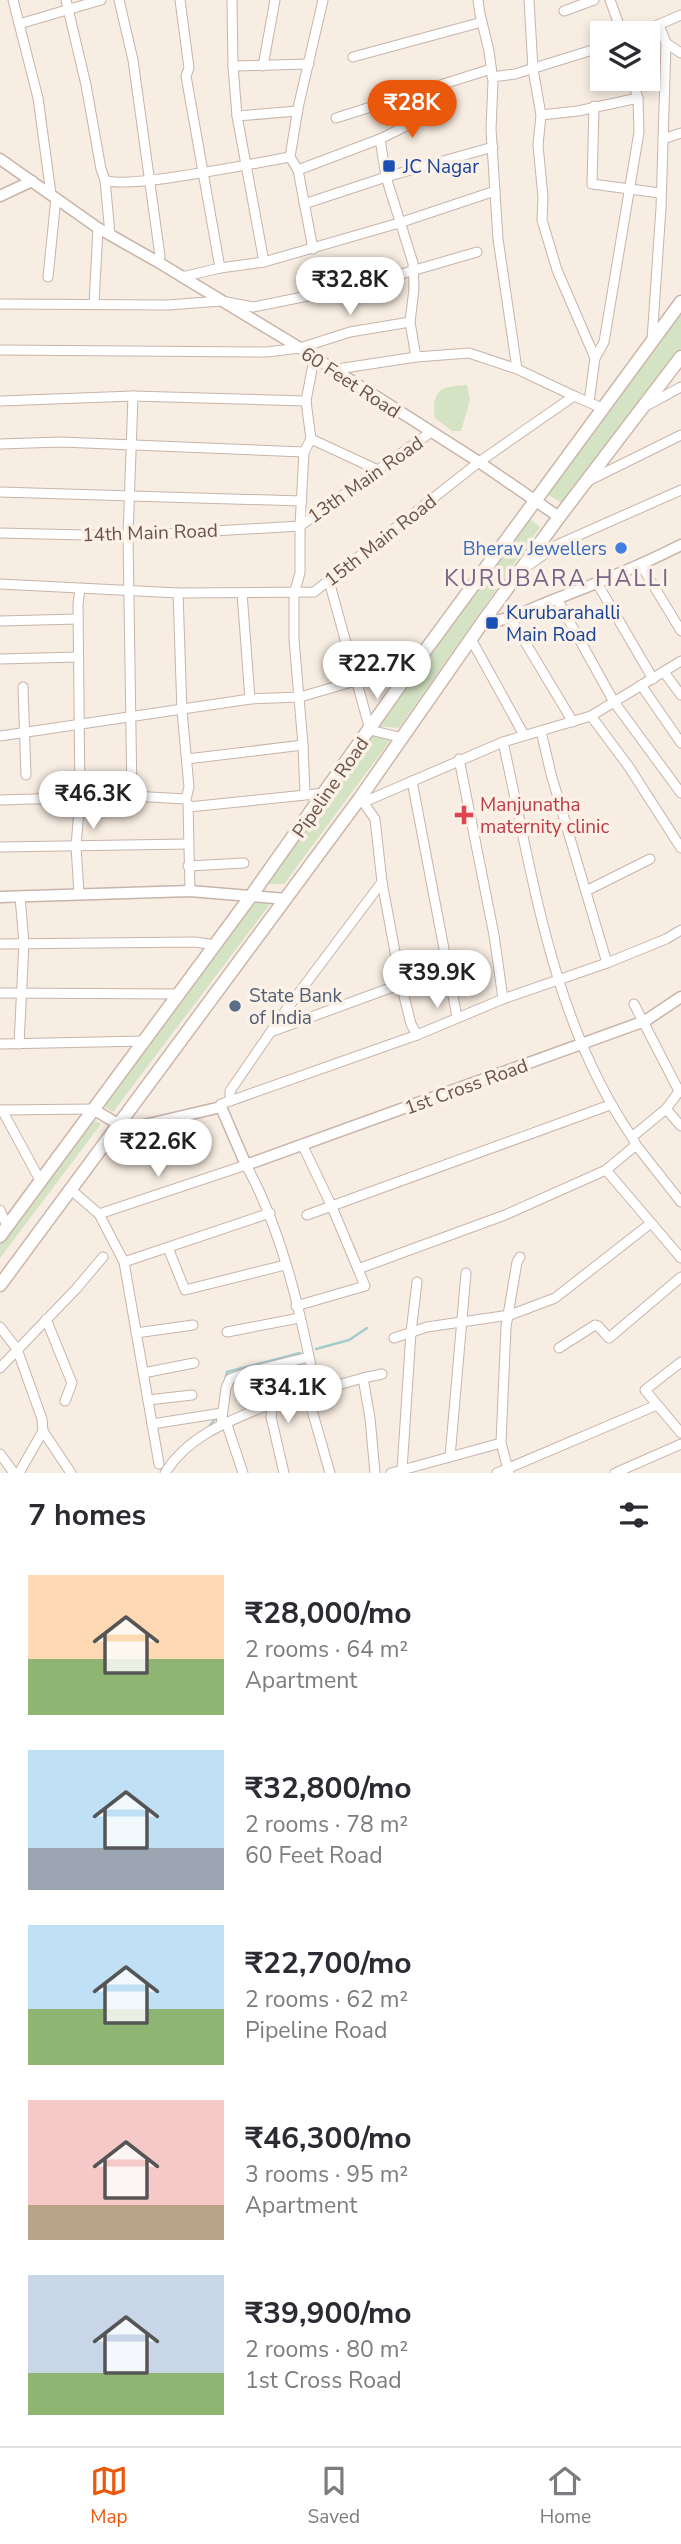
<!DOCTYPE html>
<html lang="en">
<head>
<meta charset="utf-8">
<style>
	:root { --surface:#fff; --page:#f7f7f7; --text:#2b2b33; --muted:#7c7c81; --line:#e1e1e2; --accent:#ea580c }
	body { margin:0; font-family:"Nunito Sans",sans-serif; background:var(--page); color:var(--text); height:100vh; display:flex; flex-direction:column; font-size:26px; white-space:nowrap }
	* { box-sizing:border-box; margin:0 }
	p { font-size:23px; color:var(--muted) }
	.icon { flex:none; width:38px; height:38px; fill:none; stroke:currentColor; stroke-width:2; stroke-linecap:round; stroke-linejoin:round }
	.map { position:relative; height:1473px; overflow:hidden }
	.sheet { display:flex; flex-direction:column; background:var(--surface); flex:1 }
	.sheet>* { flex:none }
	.tools { position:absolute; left:590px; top:21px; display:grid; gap:14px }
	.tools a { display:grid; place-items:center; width:70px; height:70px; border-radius:0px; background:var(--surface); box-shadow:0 4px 10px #0003; font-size:35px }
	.price { position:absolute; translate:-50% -60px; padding:0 16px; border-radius:24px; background:#fff; color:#222; font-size:23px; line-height:46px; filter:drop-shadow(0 2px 4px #0008) }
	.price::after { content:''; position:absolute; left:50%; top:42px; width:21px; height:16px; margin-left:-10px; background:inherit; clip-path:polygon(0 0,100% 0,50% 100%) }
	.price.on { background:var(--accent); color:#fff }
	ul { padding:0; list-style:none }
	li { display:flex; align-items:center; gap:21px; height:175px; padding:0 28px }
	li span { display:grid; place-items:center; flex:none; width:196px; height:140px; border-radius:0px; color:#555 }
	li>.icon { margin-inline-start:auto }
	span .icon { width:84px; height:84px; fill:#fffc; stroke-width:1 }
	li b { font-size:30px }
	h2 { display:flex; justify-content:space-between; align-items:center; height:84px; padding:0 28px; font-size:30px }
	.tabs { display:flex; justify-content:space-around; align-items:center; height:98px; border-top:2px solid var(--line); background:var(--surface); font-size:19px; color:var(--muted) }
	.tabs a { display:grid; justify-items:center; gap:4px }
	.tabs .on { color:var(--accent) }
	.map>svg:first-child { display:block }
	.green { fill:#d4e3c3 }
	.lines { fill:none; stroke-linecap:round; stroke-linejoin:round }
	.stream { stroke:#a2cdce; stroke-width:2.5 }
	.minor-casing { stroke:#c7b4ab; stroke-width:11 }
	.tertiary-casing { stroke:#c7b4ab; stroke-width:13 }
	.secondary-casing { stroke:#ccb5ab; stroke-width:15 }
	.minor { stroke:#fff; stroke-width:9 }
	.tertiary { stroke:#fff; stroke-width:10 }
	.secondary { stroke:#fff; stroke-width:12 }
	.transit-dot { fill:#1a4fb4; stroke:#fcf1e7; stroke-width:2.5 }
	.shop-dot { fill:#3f7fe0; stroke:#fcf1e7; stroke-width:2.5 }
	.health-dot { fill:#e0444e; stroke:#fcf1e7; stroke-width:2.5 }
	.service-dot { fill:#5c6f8a; stroke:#fcf1e7; stroke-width:2.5 }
	.labels { text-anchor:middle; stroke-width:7; stroke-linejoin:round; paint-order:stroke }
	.transit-label { font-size:19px; fill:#164399; stroke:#fcf1e7; text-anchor:start }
	.street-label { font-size:19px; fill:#6c534c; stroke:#fcf1e7 }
	.shop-label { font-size:19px; fill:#366cbe; stroke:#fcf1e7; text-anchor:end }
	.health-label { font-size:19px; fill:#be3a42; stroke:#fcf1e7; text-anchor:start }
	.service-label { font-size:19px; fill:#4e5e75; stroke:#fcf1e7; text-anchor:start }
	.quarter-label { font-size:23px; letter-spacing:2px; fill:#786588; stroke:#fcf1e7 }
</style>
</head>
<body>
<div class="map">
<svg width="681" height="1473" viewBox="0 0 681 1473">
	<rect width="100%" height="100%" fill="#f8ede2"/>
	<g class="green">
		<polygon points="681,313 681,348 564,504 546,494"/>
		<path d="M467 385 470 400 461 431H452L435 418C431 390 441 386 467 385Z"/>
		<polygon points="529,518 540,527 399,728 375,726"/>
		<polygon points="371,733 392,738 284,884 265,884"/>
		<polygon points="255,899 274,899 113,1112 102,1105"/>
		<polygon points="94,1120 101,1124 0,1258 0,1244"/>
	</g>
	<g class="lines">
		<g class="stream">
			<polyline points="316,1349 349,1340 367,1328"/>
			<polyline points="225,1381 227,1372 300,1353"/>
			<polyline points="207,1429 216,1418"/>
		</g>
		<g class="minor-casing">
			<g id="minor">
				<polyline points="13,0 38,98 51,194"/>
				<path d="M66 0 86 85 101 169 105 180C125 190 260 162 290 157L298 170 380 139 386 177 413 263 414 289 410 322 416 357"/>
				<polyline points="119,0 133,60 160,256 158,262"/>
				<polyline points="180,0 189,68 186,76 220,268"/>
				<polyline points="478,0 480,14 489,51 493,81 491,129 498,239 517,369"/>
				<polyline points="529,0 533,69 541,115 538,145 543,197 542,220 557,270 595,358"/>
				<polyline points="610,0 622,33"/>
				<polyline points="564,11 594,0"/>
				<polyline points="19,24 101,0"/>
				<polyline points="639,33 681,15"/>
				<polyline points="666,43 681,53"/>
				<polyline points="353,57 482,22"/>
				<polyline points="233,66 309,64"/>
				<polyline points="263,66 275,0"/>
				<polyline points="492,77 515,74 602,47"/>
				<polyline points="594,106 592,184 660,193"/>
				<polyline points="541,115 578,111 638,98"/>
				<polyline points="237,116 298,111"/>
				<polyline points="336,118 491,69"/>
				<polyline points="380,139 430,114"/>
				<polyline points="663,139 681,133"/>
				<polyline points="290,157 298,108 323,0"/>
				<polyline points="298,170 313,249"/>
				<polyline points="105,180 110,234"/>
				<polyline points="304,204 386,177 493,147"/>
				<polyline points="264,262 399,223 495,191"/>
				<polyline points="48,277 56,198"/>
				<polyline points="182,277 220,268 264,262 237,116 233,66 232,0"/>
				<polyline points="0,304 168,305 221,301 253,307 367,284 477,252"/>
				<polyline points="94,304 98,228"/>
				<polyline points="652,340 661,208 666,43 659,25"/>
				<polyline points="0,350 267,352 300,348 350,332 410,322"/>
				<polyline points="331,370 416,357 469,353 517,369 574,396"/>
				<polyline points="0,401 133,396 306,401"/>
				<polyline points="589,402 595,358 604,342 639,132 638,98 632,79"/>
				<polyline points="646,406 681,387"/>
				<polyline points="311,439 378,470"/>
				<polyline points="0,444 61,442 304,452"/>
				<polyline points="588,481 681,435"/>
				<polyline points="0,492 302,501"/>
				<polyline points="300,526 431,432"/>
				<polyline points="0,533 128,536 300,526"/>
				<polyline points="641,565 681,631"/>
				<polyline points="526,567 559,544 681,490"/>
				<polyline points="329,581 370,730 403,738"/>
				<polyline points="597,583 653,679"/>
				<polyline points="0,584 178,593 314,592 479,462 574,396 602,408"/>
				<polyline points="242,593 250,699"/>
				<polyline points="557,599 614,702 681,793"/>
				<polyline points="510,617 573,722"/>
				<polyline points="0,621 78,619"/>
				<polyline points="471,639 524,735"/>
				<polyline points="0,659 78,657"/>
				<polyline points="664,672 681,695"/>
				<polyline points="641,685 681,743"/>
				<polyline points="23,687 26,775"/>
				<polyline points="591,716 629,767 681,848"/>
				<polyline points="541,731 551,774 607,963"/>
				<polyline points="0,736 250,699 300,697 355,681 408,674"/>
				<path d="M503 742C533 876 552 1021 632 1137"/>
				<polyline points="187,759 303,745"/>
				<polyline points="459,759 494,935 503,999"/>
				<polyline points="412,781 457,1017"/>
				<polyline points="305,794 303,745 294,639 294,594 300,573 300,526 304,452 311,439 306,401 314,359"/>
				<polyline points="132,796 128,536 133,396"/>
				<polyline points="361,799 375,819 382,882 401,984 411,1024 417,1035"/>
				<polyline points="0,800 132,796 186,799 189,787 182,711 178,593"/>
				<polyline points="364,802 503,742 591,716 681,661"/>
				<polyline points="188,804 190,891"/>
				<polyline points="189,807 325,793"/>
				<polyline points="0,847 187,844"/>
				<polyline points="188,866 244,863"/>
				<polyline points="586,891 650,859"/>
				<polyline points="79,894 76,846 80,798 78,604 80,589"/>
				<polyline points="0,944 195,942 215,945"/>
				<polyline points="0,993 180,994"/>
				<polyline points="634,1004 679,1091"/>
				<polyline points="273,1031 401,984"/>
				<polyline points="0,1044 145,1041"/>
				<polyline points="19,1044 24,943 20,897"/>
				<polyline points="230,1101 230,1091 283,1014 382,882"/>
				<polyline points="221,1107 221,1104 230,1101 417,1035 503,999 607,963 666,939 681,930"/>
				<polyline points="666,1109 681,1126"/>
				<polyline points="0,1110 93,1109"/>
				<polyline points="2,1110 41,1182"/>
				<polyline points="302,1144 332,1207 358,1269 505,1215 606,1170 681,1258"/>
				<polyline points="636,1145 681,1202"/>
				<polyline points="606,1170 636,1145 632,1137 666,1109 681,1089"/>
				<path d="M70 1189 99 1214 246 1165C283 1232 301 1315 316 1390"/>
				<polyline points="0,1210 7,1226"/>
				<polyline points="99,1214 124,1262 159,1464"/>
				<polyline points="307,1215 610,1105"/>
				<polyline points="168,1248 185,1290 285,1265"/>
				<polyline points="124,1262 270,1213"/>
				<polyline points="296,1306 365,1286 358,1269"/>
				<polyline points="46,1319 72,1383 65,1401"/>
				<polyline points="0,1327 17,1349 42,1419 43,1431 71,1473"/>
				<polyline points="227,1332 299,1318"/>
				<polyline points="136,1333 193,1325"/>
				<polyline points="394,1338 427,1327 510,1315 555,1298 651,1223"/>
				<polyline points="559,1348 595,1325 598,1326 609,1338 681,1277"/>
				<polyline points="681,1362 645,1390 681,1433"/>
				<polyline points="0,1368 76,1289 103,1257"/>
				<polyline points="143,1373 194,1363"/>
				<polyline points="363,1378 382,1374"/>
				<polyline points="307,1393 330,1473"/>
				<polyline points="148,1400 192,1395"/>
				<polyline points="226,1422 243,1473"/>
				<polyline points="152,1424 222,1413"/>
				<polyline points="221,1425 226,1388 230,1379 249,1372 309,1357"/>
				<polyline points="0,1454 14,1473"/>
				<polyline points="450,1457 466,1273"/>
				<polyline points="402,1470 411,1332 417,1282"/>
				<polyline points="19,1473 43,1431"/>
				<path d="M165 1473C189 1434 232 1420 273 1403"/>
				<polyline points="284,1473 271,1417 273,1403 363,1378 370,1418 375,1473"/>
				<polyline points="391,1473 501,1443"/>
				<polyline points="497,1473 657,1405"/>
				<polyline points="509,1473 501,1443 506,1327 517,1262 520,1257"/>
				<polyline points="615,1473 681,1444"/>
			</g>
		</g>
		<g class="tertiary-casing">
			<g id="tertiary">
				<polyline points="0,159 98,228 158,262 300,348 479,462 559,517"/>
				<polyline points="0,196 32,181"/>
				<path d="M482 623C504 622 527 611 548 602 593 585 638 567 681 545"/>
				<polyline points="0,897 190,891 286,899"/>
				<polyline points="93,1109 118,1124 140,1126 221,1107 246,1165 645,1021 681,997"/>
			</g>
		</g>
		<g class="secondary-casing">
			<g id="secondary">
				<polyline points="0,1236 251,896 408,674 681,302"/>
				<polyline points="0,1285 360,798 482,623 559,517 681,357"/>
			</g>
		</g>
		<use href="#minor" class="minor"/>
		<use href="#tertiary" class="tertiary"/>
		<use href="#secondary" class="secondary"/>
	</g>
	<g class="transit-dot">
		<rect x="382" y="159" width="14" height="14" rx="3.5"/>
		<rect x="485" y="616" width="14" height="14" rx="3.5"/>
	</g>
	<circle class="shop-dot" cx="621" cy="548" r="7"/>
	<path class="health-dot" d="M460.5 804.5h7v7h7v7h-7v7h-7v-7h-7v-7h7z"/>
	<circle class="service-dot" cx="235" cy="1006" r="7"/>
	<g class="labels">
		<g class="transit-label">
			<text x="403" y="173">JC Nagar</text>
			<text x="506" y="619">Kurubarahalli<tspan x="506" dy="22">Main Road</tspan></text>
		</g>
		<g class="street-label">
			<text transform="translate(351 382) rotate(33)" y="7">60 Feet Road</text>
			<text transform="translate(365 479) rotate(-35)" y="7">13th Main Road</text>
			<text transform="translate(150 532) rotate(-2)" y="7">14th Main Road</text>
			<text transform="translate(380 540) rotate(-38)" y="7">15th Main Road</text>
			<text transform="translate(330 787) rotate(-55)" y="7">Pipeline Road</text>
			<text transform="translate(466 1086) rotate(-20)" y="7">1st Cross Road</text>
		</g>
		<g class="shop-label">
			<text x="607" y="555">Bherav Jewellers</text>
		</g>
		<g class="health-label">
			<text x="480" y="811">Manjunatha<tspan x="480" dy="22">maternity clinic</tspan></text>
		</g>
		<g class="service-label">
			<text x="249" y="1002">State Bank<tspan x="249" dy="22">of India</tspan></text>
		</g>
		<g class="quarter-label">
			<text x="557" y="586">KURUBARA HALLI</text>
		</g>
	</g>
</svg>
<div class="tools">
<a><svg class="icon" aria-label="layers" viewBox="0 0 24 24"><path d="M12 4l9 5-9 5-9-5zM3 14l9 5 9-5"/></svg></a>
</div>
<b class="price on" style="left:412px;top:140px">₹28K</b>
<b class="price" style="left:350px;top:317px">₹32.8K</b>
<b class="price" style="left:377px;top:701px">₹22.7K</b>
<b class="price" style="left:93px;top:831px">₹46.3K</b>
<b class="price" style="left:437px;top:1010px">₹39.9K</b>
<b class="price" style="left:158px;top:1179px">₹22.6K</b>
<b class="price" style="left:288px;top:1425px">₹34.1K</b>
</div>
<section class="sheet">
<h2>7 homes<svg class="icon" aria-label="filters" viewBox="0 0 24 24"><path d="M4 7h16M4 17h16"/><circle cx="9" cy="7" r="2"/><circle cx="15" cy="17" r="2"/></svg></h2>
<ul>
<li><span style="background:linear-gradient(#ffd9b3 60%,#8fb573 0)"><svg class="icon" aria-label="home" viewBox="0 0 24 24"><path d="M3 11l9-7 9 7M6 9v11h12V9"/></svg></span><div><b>₹28,000/mo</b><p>2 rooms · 64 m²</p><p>Apartment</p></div></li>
<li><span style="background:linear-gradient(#bfe0f5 70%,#9aa5b1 0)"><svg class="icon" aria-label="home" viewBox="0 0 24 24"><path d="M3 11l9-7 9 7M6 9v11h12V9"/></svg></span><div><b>₹32,800/mo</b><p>2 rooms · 78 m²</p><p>60 Feet Road</p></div></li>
<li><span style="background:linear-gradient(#bfe0f5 60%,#8fb573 0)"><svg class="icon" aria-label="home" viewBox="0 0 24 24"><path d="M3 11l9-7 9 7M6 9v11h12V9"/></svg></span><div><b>₹22,700/mo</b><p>2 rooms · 62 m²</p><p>Pipeline Road</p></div></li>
<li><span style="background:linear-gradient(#f6c9c9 75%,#b9a48a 0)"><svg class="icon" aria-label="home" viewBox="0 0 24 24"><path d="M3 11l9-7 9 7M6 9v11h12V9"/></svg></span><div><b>₹46,300/mo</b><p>3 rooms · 95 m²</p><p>Apartment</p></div></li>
<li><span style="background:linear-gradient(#c9d6e8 70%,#8fb573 0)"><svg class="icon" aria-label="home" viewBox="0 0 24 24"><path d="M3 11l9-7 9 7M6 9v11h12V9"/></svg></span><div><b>₹39,900/mo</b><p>2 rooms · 80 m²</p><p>1st Cross Road</p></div></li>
</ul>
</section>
<nav class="tabs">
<a class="on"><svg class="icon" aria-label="map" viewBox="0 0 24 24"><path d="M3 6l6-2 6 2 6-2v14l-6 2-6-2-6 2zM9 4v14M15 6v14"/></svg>Map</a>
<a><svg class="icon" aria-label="saved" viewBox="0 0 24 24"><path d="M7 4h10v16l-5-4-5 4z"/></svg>Saved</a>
<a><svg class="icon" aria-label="home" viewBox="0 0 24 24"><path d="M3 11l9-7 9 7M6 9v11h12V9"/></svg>Home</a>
</nav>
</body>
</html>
